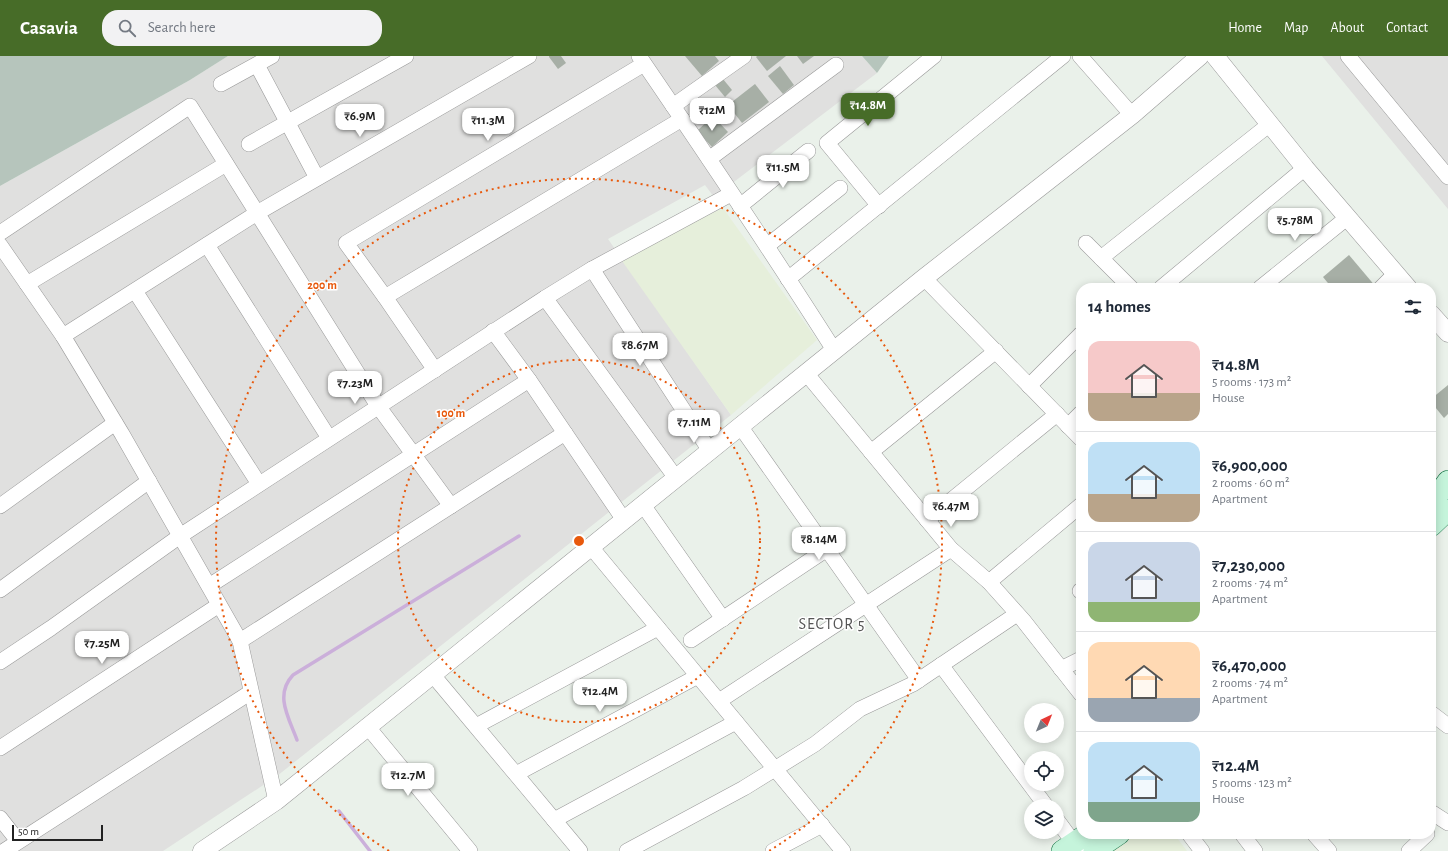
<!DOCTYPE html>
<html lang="en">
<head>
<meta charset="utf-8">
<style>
	:root { --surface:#fff; --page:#f2f2f3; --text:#1f2937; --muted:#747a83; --line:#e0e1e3; --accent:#476c28 }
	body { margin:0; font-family:"Alegreya Sans",sans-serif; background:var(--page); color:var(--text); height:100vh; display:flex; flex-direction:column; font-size:15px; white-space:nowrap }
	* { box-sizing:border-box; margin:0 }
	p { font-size:13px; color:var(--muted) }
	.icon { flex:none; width:22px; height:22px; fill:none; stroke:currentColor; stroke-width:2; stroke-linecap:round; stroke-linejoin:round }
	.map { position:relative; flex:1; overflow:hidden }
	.drawer { position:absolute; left:1076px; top:227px; width:360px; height:556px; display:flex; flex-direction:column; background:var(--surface); border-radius:16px; box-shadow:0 2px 10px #0003 }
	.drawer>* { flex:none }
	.needle { width:26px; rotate:43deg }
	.controls { position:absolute; left:1024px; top:647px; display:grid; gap:8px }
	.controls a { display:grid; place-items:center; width:40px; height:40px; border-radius:50%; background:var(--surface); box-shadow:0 2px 10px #0003; font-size:20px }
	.scale { position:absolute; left:12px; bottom:10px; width:91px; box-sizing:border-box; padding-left:4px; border:2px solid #222; border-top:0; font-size:11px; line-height:14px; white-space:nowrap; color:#222; -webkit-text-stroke:3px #fff; paint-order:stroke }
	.price { position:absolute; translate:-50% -34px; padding:0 9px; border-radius:8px; background:#fff; color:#222; font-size:13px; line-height:26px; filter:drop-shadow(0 1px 2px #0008) }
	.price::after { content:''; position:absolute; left:50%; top:24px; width:12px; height:9px; margin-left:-6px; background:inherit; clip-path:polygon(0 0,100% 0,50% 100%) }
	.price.selected { background:var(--accent); color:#fff }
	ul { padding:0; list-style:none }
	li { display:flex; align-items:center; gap:12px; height:100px; padding:0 12px }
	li+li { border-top:1px solid var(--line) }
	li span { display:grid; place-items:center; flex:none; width:112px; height:80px; border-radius:12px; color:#555 }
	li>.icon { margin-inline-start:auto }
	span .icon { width:48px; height:48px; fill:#fffc; stroke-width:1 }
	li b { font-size:17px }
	h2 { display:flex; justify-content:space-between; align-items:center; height:48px; padding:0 12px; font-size:17px }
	header { display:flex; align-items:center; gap:24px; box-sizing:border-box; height:56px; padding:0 20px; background:var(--accent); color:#fff }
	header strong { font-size:19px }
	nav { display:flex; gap:22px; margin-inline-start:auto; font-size:14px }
	.search { width:280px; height:36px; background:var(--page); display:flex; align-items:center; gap:10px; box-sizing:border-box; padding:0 14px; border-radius:16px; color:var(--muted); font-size:15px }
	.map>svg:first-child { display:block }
	.residential { fill:#e0e0df }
	.commercial { fill:#e6efdb }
	.construction { fill:#b6c5bc }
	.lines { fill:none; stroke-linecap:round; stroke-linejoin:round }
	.stream { stroke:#cbafda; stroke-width:3.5 }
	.building { fill:#a7afa6 }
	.minor-casing { stroke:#999; stroke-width:16 }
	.tertiary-casing { stroke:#999; stroke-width:19 }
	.secondary-casing { stroke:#117143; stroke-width:22 }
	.minor { stroke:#fff; stroke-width:15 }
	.tertiary { stroke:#fff; stroke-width:18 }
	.secondary { stroke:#c5f4db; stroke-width:21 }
	.ring { fill:none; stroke:#e8590c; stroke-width:2; stroke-dasharray:2 4 }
	.labels { text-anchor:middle; stroke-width:3; stroke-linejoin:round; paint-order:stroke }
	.quarter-label { font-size:16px; letter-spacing:1px; fill:#555; stroke:#fff }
	.centre { fill:#e8590c; stroke:#fff; stroke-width:2 }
	.ring-label { font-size:12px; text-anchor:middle; font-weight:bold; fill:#e8590c; stroke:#fff; stroke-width:3; stroke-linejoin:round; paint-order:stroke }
</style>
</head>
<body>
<header>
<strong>Casavia</strong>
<div class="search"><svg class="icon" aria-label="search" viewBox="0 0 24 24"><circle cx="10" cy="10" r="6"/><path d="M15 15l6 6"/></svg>Search here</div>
<nav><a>Home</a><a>Map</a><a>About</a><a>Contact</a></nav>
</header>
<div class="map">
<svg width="1448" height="795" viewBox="0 0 1448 795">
	<rect width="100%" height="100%" fill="#eaf1ea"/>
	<g class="residential">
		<polygon points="228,0 862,0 877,17 714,141 705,129 608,183 731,359 277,720 163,795 0,795 0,130 190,24"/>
		<polygon points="1322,0 1448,0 1448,153"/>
	</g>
	<g class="commercial">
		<polygon points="723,152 817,284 731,359 620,202"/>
		<polygon points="1135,778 1174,778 1187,795 1111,795"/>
	</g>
	<g class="construction">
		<polygon points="0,0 228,0 190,24 0,130"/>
		<polygon points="862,0 889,0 877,17"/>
	</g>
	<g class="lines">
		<g class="stream">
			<path d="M297 684C289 662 274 639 293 619L519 480"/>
			<polyline points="339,755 370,795"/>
		</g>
	</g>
	<g class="building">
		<polygon points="549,0 561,0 566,7 558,13 549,1"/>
		<polygon points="685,0 715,0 719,5 702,20"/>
		<polygon points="757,0 786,0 767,15 756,1"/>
		<polygon points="797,0 814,0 803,8"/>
		<polygon points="780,10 794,29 783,38 768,20"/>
		<polygon points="723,23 732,34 725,41 715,29"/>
		<polygon points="755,28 769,46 742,67 728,49"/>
		<polygon points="713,60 728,76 712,91 697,75"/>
		<polygon points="1349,199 1376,231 1375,232 1332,232 1323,221"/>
		<polygon points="1448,329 1448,358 1444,362 1431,346 1431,343"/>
	</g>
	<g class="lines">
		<g class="minor-casing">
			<g id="minor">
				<path d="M639 0C706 98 771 195 834 294"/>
				<polyline points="1080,0 1132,59"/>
				<polyline points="1348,0 1448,121"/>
				<polyline points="257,9 317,122"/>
				<polyline points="221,28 272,0"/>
				<polyline points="673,50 744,0"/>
				<polyline points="249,88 406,0"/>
				<polyline points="709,103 836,9"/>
				<polyline points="740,150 808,95"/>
				<polyline points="879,150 827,87 934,0"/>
				<polyline points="0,177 190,50 378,350 451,450"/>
				<polyline points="1086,187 1131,232"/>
				<polyline points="0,189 63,280 122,378 240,585 276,745"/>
				<polyline points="207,189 329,382"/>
				<polyline points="767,190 840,132"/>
				<polyline points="1101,202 1270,68"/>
				<polyline points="592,213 710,395"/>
				<polyline points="924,222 1081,383"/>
				<polyline points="788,223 1063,0"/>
				<polyline points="27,228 226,108"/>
				<polyline points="1161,232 1305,112"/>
				<polyline points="1260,232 1348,161"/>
				<polyline points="1381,232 1395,218"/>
				<polyline points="135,235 259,428"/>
				<polyline points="385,241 682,63"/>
				<polyline points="545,242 676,422"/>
				<polyline points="493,275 529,324 624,464"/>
				<polyline points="63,280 257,157 529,0"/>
				<polyline points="435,314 385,241 346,187 644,8"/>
				<polyline points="806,317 951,493 989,526 1023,564 1081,638"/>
				<polyline points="1029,330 1081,278"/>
				<polyline points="740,370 919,624"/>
				<polyline points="1068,370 1081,357"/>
				<polyline points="871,396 996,295"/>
				<polyline points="643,449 723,563"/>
				<polyline points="0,450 115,367"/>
				<polyline points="927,464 1057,358"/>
				<polyline points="591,491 843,795"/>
				<polyline points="989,526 1081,449"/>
				<polyline points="209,530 529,324"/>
				<polyline points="0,534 149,425"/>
				<polyline points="1080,535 1081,534"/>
				<polyline points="691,584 827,493"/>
				<polyline points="240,585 565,377"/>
				<polyline points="0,606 51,572 180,480 545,242 592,213 731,138"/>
				<polyline points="941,609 1046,750"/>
				<polyline points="1061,613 1081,603"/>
				<polyline points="432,618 580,795"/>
				<polyline points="719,645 951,493"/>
				<polyline points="1431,657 1448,670"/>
				<polyline points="367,670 470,795"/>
				<polyline points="476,670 658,572"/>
				<polyline points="0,692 219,549"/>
				<polyline points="516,718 698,620"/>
				<polyline points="1431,756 1448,767"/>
				<polyline points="0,762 18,785"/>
				<polyline points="554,764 736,666"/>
				<polyline points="1057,764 1079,794"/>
				<polyline points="1189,778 1202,795"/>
				<polyline points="1242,778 1255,795"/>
				<polyline points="1314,778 1329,795"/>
				<polyline points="4,795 251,636"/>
				<polyline points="627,795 744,732 815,688 860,653 913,628 1017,558"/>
				<polyline points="773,795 822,769"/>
				<polyline points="1409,795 1427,778"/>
			</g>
		</g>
		<g class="tertiary-casing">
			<g id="tertiary">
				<polyline points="1215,0 1305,112 1408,232"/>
				<polyline points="1431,258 1448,277"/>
				<polyline points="202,795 276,745 924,222 1132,59 1200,0"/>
			</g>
		</g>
		<g class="secondary-casing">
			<g id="secondary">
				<polyline points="1431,445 1438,439 1448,425"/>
				<polyline points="1431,470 1448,454"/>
				<polyline points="1062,795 1087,778"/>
				<polyline points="1094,795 1119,778"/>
			</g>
		</g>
		<use href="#minor" class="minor"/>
		<use href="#tertiary" class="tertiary"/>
		<use href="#secondary" class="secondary"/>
	</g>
	<g class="ring">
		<circle cx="579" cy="485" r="181"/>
		<path d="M389 795A363 363 0 1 1 769 795"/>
	</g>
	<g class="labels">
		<g class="quarter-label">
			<text x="832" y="573">SECTOR 5</text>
		</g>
	</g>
	<circle cx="579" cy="485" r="6" class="centre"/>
	<g class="ring-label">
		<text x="322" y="233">200 m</text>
		<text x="451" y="361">100 m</text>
	</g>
</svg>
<div class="controls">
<a><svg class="needle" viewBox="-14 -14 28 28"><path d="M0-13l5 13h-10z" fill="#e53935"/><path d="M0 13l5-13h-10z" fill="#747a83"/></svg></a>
<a><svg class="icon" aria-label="locate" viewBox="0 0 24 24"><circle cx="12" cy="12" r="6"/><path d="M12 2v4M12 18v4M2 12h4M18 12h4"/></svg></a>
<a><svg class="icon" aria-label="layers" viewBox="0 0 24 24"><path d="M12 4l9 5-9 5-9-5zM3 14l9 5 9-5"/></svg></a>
</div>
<div class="scale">50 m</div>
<b class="price selected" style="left:868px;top:71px">₹14.8M</b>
<b class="price" style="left:712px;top:76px">₹12M</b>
<b class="price" style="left:360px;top:82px">₹6.9M</b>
<b class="price" style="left:488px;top:86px">₹11.3M</b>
<b class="price" style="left:783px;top:133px">₹11.5M</b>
<b class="price" style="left:1295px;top:186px">₹5.78M</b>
<b class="price" style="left:640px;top:311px">₹8.67M</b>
<b class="price" style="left:355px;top:349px">₹7.23M</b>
<b class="price" style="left:694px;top:388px">₹7.11M</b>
<b class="price" style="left:951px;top:472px">₹6.47M</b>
<b class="price" style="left:819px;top:505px">₹8.14M</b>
<b class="price" style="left:102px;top:609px">₹7.25M</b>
<b class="price" style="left:600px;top:657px">₹12.4M</b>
<b class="price" style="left:408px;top:741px">₹12.7M</b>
<section class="drawer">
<h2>14 homes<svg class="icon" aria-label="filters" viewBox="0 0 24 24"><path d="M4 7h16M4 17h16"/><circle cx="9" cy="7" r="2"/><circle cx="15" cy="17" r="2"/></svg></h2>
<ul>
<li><span style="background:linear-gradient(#f6c9c9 65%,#b9a48a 0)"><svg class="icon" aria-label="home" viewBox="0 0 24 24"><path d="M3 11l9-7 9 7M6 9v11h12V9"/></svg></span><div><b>₹14.8M</b><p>5 rooms · 173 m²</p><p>House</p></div></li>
<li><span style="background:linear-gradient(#bfe0f5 65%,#b9a48a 0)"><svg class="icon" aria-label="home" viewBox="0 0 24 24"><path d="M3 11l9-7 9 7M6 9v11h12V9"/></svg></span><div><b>₹6,900,000</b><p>2 rooms · 60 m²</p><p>Apartment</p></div></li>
<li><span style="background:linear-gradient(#c9d6e8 75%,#8fb573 0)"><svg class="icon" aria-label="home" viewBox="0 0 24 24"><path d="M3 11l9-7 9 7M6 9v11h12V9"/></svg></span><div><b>₹7,230,000</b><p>2 rooms · 74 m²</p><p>Apartment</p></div></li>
<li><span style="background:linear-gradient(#ffd9b3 70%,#9aa5b1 0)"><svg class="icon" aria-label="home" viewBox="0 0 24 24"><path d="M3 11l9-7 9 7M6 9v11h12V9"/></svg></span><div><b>₹6,470,000</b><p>2 rooms · 74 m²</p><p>Apartment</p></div></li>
<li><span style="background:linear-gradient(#bfe0f5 75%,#7fa58c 0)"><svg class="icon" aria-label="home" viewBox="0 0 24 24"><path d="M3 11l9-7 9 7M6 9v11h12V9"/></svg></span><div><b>₹12.4M</b><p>5 rooms · 123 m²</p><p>House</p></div></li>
</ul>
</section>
</div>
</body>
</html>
